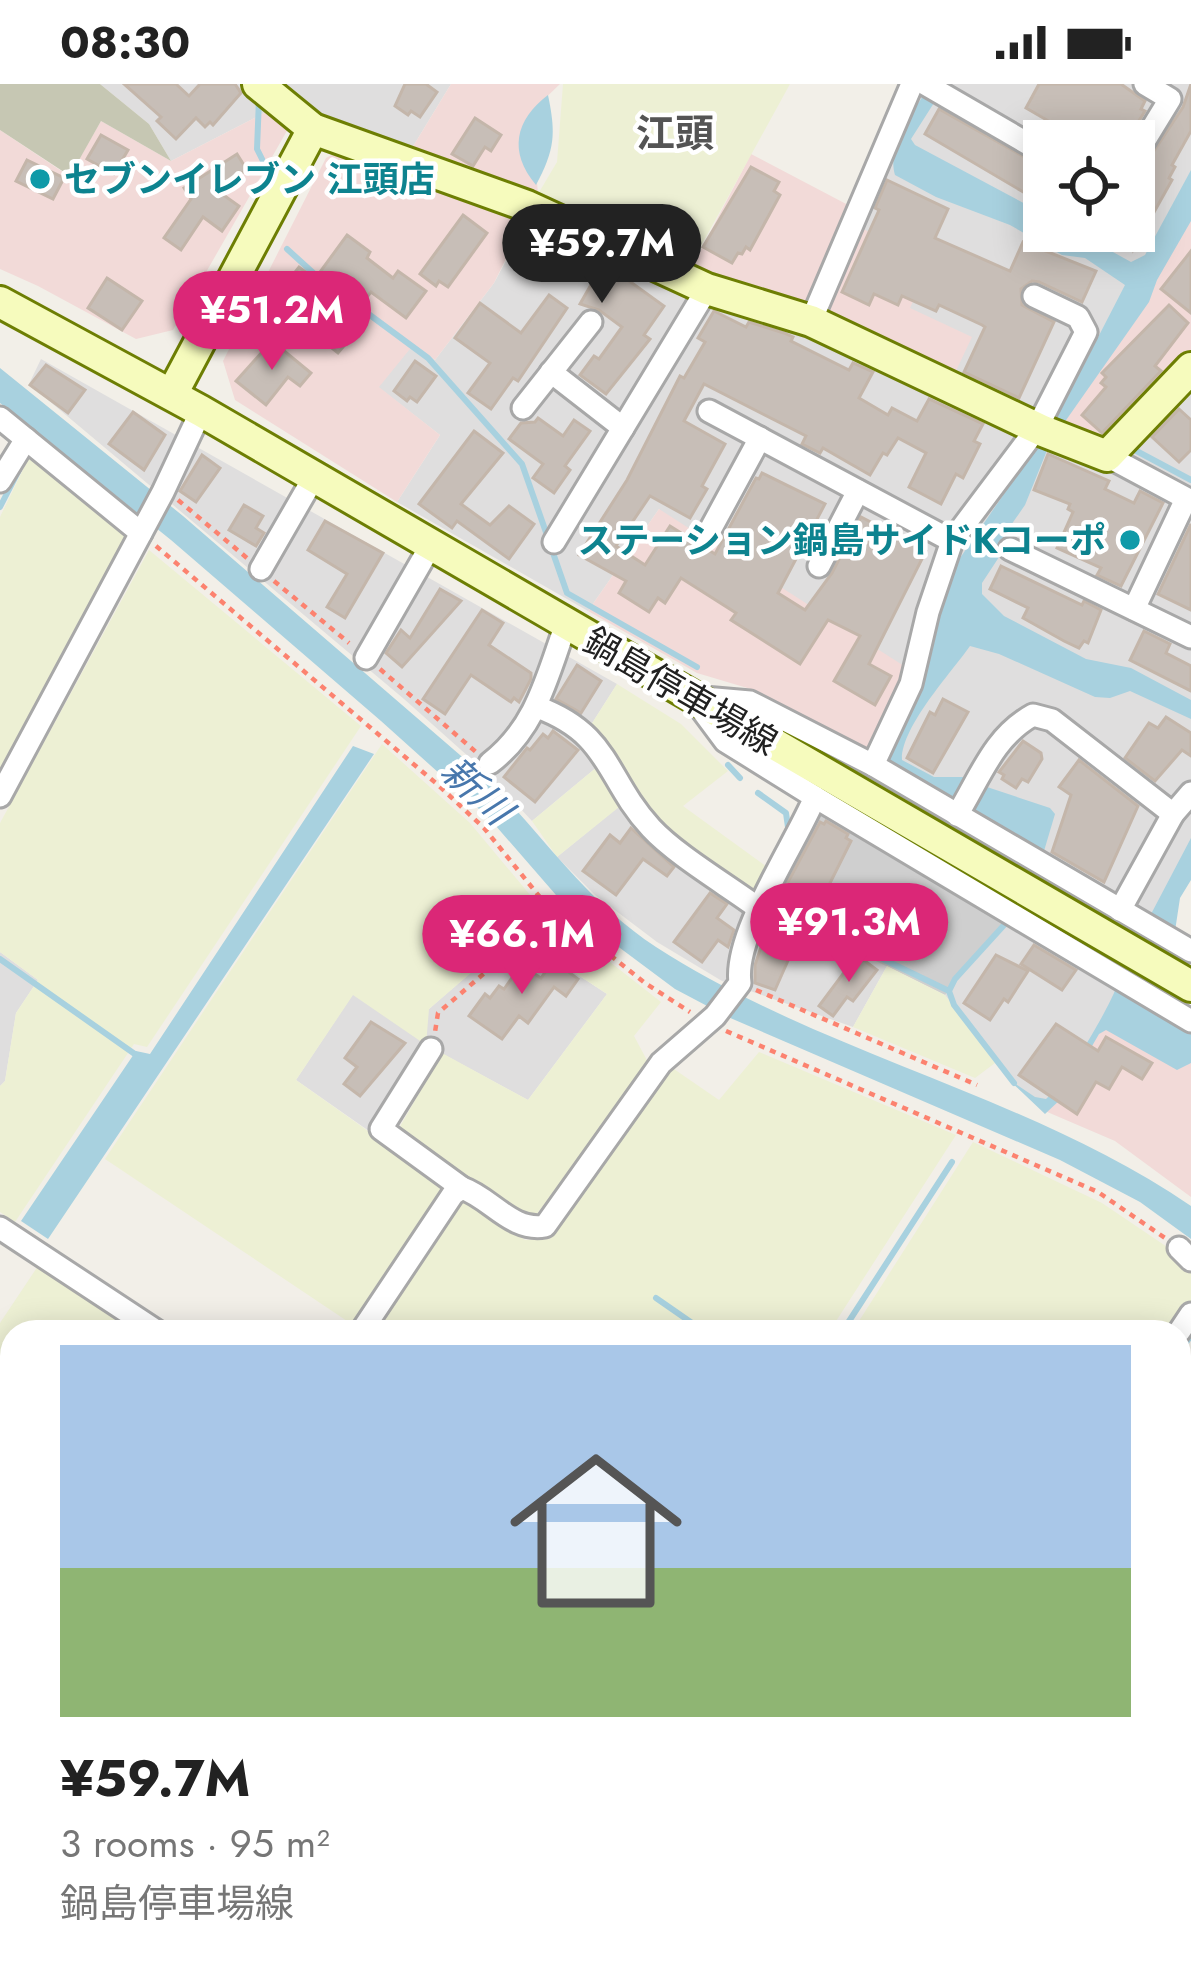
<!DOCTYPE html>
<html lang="en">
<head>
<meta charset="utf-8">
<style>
	:root { --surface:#fff; --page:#f2f2f2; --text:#222; --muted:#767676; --line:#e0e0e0; --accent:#db2777 }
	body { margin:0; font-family:Jost,"Noto Sans JP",sans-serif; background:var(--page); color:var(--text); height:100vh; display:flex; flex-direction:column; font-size:45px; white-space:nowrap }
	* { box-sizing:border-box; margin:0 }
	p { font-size:39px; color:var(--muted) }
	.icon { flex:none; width:66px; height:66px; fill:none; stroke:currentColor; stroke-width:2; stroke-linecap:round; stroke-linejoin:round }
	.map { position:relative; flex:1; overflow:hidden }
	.side { position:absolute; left:0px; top:1236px; width:1191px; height:660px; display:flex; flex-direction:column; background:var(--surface); border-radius:36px 36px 0 0; box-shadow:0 6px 30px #0003 }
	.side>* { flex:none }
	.tools { position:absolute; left:1023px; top:36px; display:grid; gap:24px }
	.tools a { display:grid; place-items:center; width:132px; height:132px; border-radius:0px; background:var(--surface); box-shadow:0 6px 30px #0003; font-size:60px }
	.price { position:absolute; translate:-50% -102px; padding:0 27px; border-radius:42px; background:var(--accent); color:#fff; font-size:39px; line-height:78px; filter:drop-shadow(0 3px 6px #0008) }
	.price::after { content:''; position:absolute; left:50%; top:72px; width:36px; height:27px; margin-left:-18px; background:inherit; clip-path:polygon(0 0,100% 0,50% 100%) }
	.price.active { background:#222; color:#fff }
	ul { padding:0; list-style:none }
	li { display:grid; align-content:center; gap:24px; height:636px; padding:0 60px }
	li+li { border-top:3px solid var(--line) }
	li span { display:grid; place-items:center; height:372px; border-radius:0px; color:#555 }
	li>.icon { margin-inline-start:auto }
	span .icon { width:216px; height:216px; fill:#fffc; stroke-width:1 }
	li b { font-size:51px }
	.status { display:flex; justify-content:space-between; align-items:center; height:84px; padding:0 60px; background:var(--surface); direction:ltr }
	.status svg { height:33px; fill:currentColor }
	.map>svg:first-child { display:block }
	.residential { fill:#dfdede; fill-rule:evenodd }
	.commercial { fill:#f2dad8 }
	.industrial { fill:#ebdae7 }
	.religious { fill:#cfcfcf }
	.construction { fill:#c6c7b3 }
	.farmland { fill:#edf0d4 }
	.water { fill:#a8d1df }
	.pier { fill:#fff }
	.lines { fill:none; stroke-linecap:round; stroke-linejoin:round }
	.stream { stroke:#a8d1df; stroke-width:6 }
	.building { fill:#c7beb7; stroke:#c4b6aa; stroke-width:3 }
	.minor-casing { stroke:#a8a8a8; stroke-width:27 }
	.secondary-casing { stroke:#6d7e03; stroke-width:36 }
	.path { stroke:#fc826f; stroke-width:4.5; stroke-dasharray:6 6; stroke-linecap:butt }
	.minor { stroke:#fff; stroke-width:21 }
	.secondary { stroke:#f6fbbd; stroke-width:30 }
	.rail-casing { stroke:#6f6f6f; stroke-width:10 }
	.rail { stroke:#fff; stroke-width:6; stroke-dasharray:18; stroke-linecap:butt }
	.culture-dot { fill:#0f9aa8; stroke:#fff; stroke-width:4.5 }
	.labels { text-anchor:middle; stroke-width:9; stroke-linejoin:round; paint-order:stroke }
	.culture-label { font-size:36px; font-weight:bold; fill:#0d838f; stroke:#fff; text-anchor:start }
	.street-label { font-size:36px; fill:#212121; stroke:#fff }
	.neighbourhood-label { font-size:39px; font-weight:bold; fill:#545454; stroke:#fff }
	.water-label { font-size:39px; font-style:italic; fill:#4877ac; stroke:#fff }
</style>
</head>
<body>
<div class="status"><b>08:30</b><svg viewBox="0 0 49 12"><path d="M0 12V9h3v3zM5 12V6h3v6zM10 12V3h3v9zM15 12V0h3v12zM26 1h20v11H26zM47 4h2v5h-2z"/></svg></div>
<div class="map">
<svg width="1191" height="1896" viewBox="0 0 1191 1896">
	<rect width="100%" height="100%" fill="#f2efe8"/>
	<g class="residential">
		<polygon points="100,0 451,0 409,69 315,37 288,45 268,27 171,77 149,40"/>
		<path d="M902 0H1191V122L1060 340 954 291 856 142 850 122ZM1044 57H1134V147H1044Z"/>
		<polygon points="530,132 812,249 1104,387 1191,296 1191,786 1162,841 891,681 659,425 588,527 397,418 440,351 378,303 414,259 435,276 494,199"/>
		<polygon points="41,275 617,600 589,644 609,673 532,737 488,690 404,615 29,300"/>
		<polygon points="634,710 768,824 887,882 853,943 722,897 657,858 595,811 557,773"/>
		<polygon points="1008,838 1127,906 1045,1027 1008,995 945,911"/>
		<polygon points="500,863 549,872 607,910 528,1016 426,961 369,1047 296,996 353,910 429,925"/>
		<polygon points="0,868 38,896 16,929 5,997 0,1002"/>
	</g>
	<g class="commercial">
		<polygon points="451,0 560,0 531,28 538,110 494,199 435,276 414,260 379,303 440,351 397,418 235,316 223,277 326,74 364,54 409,69"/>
		<polygon points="268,27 288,45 173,246 136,255 38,202 0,185 0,46 69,92 101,37 171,77"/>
		<polygon points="751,70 850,122 857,142 931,177 910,224 972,253 954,291 691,185"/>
		<polygon points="1191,122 1191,266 1103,356 1060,340"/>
		<polygon points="659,425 929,598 891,681 754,606 697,589 588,527"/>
		<polygon points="1127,906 1191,945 1191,1113 1115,1057 1045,1027"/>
	</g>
	<polygon class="industrial" points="1191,1509 1191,1855 1179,1876 1179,1525"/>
	<polygon class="religious" points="819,727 1008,838 945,911 768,824"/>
	<polygon class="construction" points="0,0 100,0 149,40 171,77 101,37 70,92 0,46"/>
	<g class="farmland">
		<polygon points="563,0 790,0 695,173 677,176 538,110 557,78"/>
		<polygon points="32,367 125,452 0,689 0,433"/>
		<polygon points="149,466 361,642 147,963 134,960 15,1138 0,1128 0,1002 5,997 16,929 38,896 0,868 0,739"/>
		<polygon points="617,600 681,640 728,687 683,722 767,783 754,814 654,743 634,711 557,773 532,737 609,673 589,644"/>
		<polygon points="382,660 470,739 541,824 661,918 634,952 649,980 533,1135 398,1046 442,969 528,1016 607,910 549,872 528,881 500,864 429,925 426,961 353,911 296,996 447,1103 356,1243 105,1075"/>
		<polygon points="887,882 945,911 995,979 975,994 853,943"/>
		<polygon points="759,968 956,1051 829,1248 374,1248 463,1117 525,1156 550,1155 671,983 719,1016"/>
		<polygon points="973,1058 1102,1119 1179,1171 1191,1189 1191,1219 1172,1248 852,1248"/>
		<polygon points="38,1182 136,1248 12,1248 12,1742 0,1759 0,1239"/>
		<polygon points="48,1884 327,1884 319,1896 66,1896"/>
		<polygon points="375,1884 751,1884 743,1896 367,1896"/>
	</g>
	<g class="water">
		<path d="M930 0H946L911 55 915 61 1044 130V147H1075L1131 178 1145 171 1191 86V137L1157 196 1149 218 1050 359 1025 421 1007 447 1001 470 982 499V510L1004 532 1086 575 1131 584 1191 616V635L1130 607 1110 614 1095 613 999 570 970 562C951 589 901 643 902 676L934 693H969L984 702 1050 724 1055 730 1044 767 889 676 922 599 936 539 958 477 1058 331 1125 201 1085 174 1062 171 1010 141 936 113 895 91C886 62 916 25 930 0Z"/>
		<path d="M548 11C556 50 555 65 536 101 508 68 515 36 548 11Z"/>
		<path d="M0 284 183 432 482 690C542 749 583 815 656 863 823 971 1027 1010 1191 1122V1155L1140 1118 1060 1076 728 933 675 905 569 826 489 734 381 637 171 456 0 319Z"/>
		<polygon points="353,662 374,670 48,1155 21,1137 136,967 150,970"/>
		<polygon points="1191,754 1191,796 1180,814 1175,847 1150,832"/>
		<path d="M1116 904 1191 949V979L1177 986 1106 946 1099 950 1062 1014 1045 1030 1008 995 1035 1013 1046 1015C1065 999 1107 928 1116 904Z"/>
	</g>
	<polygon class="pier" points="816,663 1191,880 1191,922 797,695"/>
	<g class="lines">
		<g class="stream">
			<polyline points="259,15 257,65 263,77"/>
			<polyline points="287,165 320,195"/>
			<polyline points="355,220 428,274 522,380 548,454"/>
			<polyline points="1129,363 1191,396"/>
			<polyline points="0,423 19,386"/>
			<polyline points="552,466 567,509 697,583"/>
			<polyline points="728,681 740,694"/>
			<polyline points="758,709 786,729 789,750"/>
			<polyline points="775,823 949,907"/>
			<polyline points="1005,840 955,895 949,907 954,921 1014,999"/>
			<polyline points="0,875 139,973"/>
			<polyline points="656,1214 705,1248"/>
			<polyline points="842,1248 952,1078"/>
			<polyline points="1179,1269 1191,1251"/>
			<polyline points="1179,1495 1191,1477"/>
			<polyline points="766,1896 774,1884"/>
		</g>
	</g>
	<g class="building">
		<polygon points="124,0 176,0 189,12 200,0 235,0 241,9 213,41 210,38 205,43 196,34 176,55 157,37 161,33"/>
		<polygon points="405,0 426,0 437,8 420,33 411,27 408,31 395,22"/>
		<polygon points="1039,0 1121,0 1145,17 1141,25 1145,27 1132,48 1118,45 1111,57 1053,57 1050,55 1057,42 1026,24"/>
		<polygon points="1191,0 1191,47 1172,81 1175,83 1169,94 1172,96 1134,164 1134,97 1183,23"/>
		<polygon points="939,25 1044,84 1044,104 1039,112 1026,105 1025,109 925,50"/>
		<polygon points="475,34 501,51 491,67 485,63 473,82 452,70"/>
		<polygon points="101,51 128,66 114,90 87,75"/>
		<polygon points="237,70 247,86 215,105 239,122 222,147 203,133 181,166 164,154 191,115 184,104"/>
		<polygon points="27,76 64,94 53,115 16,97"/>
		<polygon points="751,83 779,98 774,107 780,111 750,166 746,163 742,170 738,169 732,179 703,163"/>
		<polygon points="887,96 948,125 935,154 1010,187 1023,158 1096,187 1082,218 1039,198 1032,197 1021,205 1022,221 1054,238 1019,314 964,288 985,243 982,241 939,221 936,227 902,212 898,221 874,210 869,221 842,208 879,126 875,124"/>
		<polygon points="463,131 487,149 448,203 439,197 436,202 420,190"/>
		<polygon points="531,145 627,190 625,194 664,222 644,251 650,255 606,310 580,291 594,272 599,275 622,243 599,226 580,220 596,192 554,168 538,188 514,175"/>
		<polygon points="347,151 370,168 367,174 393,194 398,187 426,207 406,234 371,208 339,248 349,256 338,269 298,237 306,226 281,206 299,183 315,195"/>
		<polygon points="1191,167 1191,229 1161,205"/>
		<polygon points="107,194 142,217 122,246 88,224"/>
		<polygon points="549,211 567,224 518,297 513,294 491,325 468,309 490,279 455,254 480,219 521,249"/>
		<polygon points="1169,221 1188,239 1155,282 1161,287 1102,349 1082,331 1106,303 1101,299 1106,293 1102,289"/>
		<polygon points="714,227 746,243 749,238 784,249 793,253 791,257 849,286 853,279 873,288 859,314 888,331 892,324 917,337 929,315 983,340 974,357 980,360 963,394 956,390 941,420 909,403 926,369 898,354 887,371 883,369 870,391 823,364 820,369 802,360 806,352 704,300 684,337 725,360 702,402 707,405 690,434 650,412 616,462 645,481 670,442 715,470 756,394 759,395 762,389 825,420 778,509 805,526 832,489 861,433 926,467 869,580 891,592 875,621 834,597 860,552 828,536 800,580 731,536 736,529 681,494 665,519 658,514 649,528 619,509 626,497 579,471 627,396 680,292 684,294 705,258 698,254"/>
		<polygon points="272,257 311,289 300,302 288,293 266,321 236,297"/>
		<polygon points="415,277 436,292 417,318 410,313 407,317 394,307"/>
		<polygon points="46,281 85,306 68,329 30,301"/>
		<polygon points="1179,325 1191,336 1191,366 1179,378 1152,353"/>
		<polygon points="133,328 165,351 144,386 109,360"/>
		<polygon points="538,334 563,352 574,336 590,347 565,382 570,386 554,409 533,394 543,380 509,355 521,339 535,338"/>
		<polygon points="474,347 503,369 461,420 490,441 509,422 534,440 509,475 457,437 452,444 419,420"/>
		<polygon points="1048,370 1109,397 1105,405 1134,419 1140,407 1163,419 1121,502 1097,491 1101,484 1057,464 1073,428 1068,425 1070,420 1034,406"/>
		<polygon points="202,371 220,384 196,418 180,407"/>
		<polygon points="244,421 263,432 256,444 264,449 256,462 229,446"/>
		<polygon points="325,437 383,469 345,534 327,523 347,490 308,466"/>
		<polygon points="1191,440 1191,526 1158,510"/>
		<polygon points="1001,482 1082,521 1084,517 1101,526 1088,559 1084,557 1079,564 1064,557 1023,534 1028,524 990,505"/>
		<polygon points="440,505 461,517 402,583 386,569 401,546 410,554"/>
		<polygon points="482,526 503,539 489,561 531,589 531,595 519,618 514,614 511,618 471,591 445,630 423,615"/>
		<polygon points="1144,547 1170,560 1166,569 1191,582 1191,607 1130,576"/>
		<polygon points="577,581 601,597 581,629 556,615"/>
		<polygon points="943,615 968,628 933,689 907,674 930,628 935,631"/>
		<polygon points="1166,633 1191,649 1191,672 1182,666 1155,697 1125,674 1149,639 1158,644"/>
		<polygon points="553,647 578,666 535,718 504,693 527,664 530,666 543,650 548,654"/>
		<polygon points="1023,657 1041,669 1042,675 1028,698 1022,695 1016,704 1002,695 1004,691 999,688"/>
		<polygon points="1079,676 1138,722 1104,798 1052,768 1071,711 1059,703"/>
		<polygon points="826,737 848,750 846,754 851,757 829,801 854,814 846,831 838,827 832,839 780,813 820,738 824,740"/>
		<polygon points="631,744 674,783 667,792 643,775 616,811 583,787 610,751 620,759"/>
		<polygon points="710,809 727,820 717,834 734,846 728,863 718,856 702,878 674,858"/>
		<polygon points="766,848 794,863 775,906 755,899 755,881"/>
		<polygon points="1034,861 1076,886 1062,906 1021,880"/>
		<polygon points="560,868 572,877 566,886 578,895 566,912 554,903 528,939 519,932 502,955 469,932 485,910 490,914 499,902 504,905 516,888 528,896 533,889 541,894"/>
		<polygon points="857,871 877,886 853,917 847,913 833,932 819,922"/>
		<polygon points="996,871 1028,887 1008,918 1004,915 990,936 964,919"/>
		<polygon points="371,938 405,959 360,1012 344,1000 357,983 345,974"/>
		<polygon points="1056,940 1098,967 1106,953 1152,979 1142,995 1122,983 1109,1005 1096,998 1077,1030 1019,991"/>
	</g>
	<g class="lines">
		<g class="minor-casing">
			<g id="minor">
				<polyline points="925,0 1044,69"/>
				<polyline points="1134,74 1170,15 1145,0"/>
				<polyline points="811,237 912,0"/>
				<polyline points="551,288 623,344"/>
				<polyline points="523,324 591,238"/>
				<polyline points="709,327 952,457"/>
				<polyline points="0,334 141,449"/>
				<polyline points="1107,372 1191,417"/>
				<polyline points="0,397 26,355"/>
				<polyline points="709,448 760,354"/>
				<polyline points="554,458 707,205"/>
				<polyline points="1010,465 1191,553"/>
				<polyline points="819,482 858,407"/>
				<polyline points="261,485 314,393"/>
				<polyline points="1134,525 1186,415"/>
				<polyline points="366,574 431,461"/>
				<polyline points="704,614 750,618 873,681 911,600 928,528 952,457 1037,344 1086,248 1078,233 1034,212"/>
				<path d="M537 623C611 650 605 694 651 744 676 771 727 801 758 824"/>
				<path d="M490 679C536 644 547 593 566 540"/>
				<polyline points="873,681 1191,867"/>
				<polyline points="0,712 163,408 201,327"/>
				<polyline points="815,713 1191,937"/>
				<path d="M957 731C980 694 993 653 1033 631L1052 636 1173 730"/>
				<polyline points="1120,826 1173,730 1191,709"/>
				<polyline points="431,965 381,1045 462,1104"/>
				<polyline points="0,1144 158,1248"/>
				<polyline points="1179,1164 1191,1176"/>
				<path d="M361 1248 453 1110 462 1104C491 1114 512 1148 545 1142L661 979 715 932 740 899C733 851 795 761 815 713L725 657 699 622"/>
				<polyline points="1179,1248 1191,1230"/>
				<polyline points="0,1788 12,1770"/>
				<polyline points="1032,1884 1053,1896"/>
				<polyline points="751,1896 759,1884"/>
				<polyline points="991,1896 1000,1884"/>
			</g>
		</g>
		<g class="secondary-casing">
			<g id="secondary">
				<polyline points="258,0 313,45 527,122 707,205 811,237 1043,347 1107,372 1191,284"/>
				<polyline points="0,218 201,327 1191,902"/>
				<polyline points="172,310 313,45"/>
			</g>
		</g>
		<g class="path">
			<polyline points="178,416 247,474"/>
			<polyline points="156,462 437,700 484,744 543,817 540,835 530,850 438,929 435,948"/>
			<polyline points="274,497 349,559"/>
			<polyline points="380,585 476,668"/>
			<polyline points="545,819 645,899 690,928"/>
			<polyline points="756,906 977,1001"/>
			<polyline points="726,947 1098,1108 1165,1154"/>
		</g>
		<use href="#minor" class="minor"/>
		<use href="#secondary" class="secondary"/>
		<g class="rail-casing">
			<g id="rail">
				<polyline points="1179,1300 1191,1281"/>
				<polyline points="1179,1342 1191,1323"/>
				<polyline points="1179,1408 1191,1389"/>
				<polyline points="1179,1441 1191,1426"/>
				<polyline points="789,1896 797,1884"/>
				<polyline points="837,1896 847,1884"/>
				<polyline points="870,1896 878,1884"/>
				<polyline points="911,1896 919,1884"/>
			</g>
		</g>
		<use href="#rail" class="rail"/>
	</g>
	<g class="culture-dot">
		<circle cx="40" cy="95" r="12"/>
		<circle cx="1130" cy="456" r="12"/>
	</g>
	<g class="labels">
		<g class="culture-label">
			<text x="64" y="108">セブンイレブン 江頭店</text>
			<text x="1106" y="469" text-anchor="end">ステーション鍋島サイドKコーポ</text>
		</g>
		<g class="street-label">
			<text transform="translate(681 607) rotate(30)" y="13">鍋島停車場線</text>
		</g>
		<g class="neighbourhood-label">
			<text x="675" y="63">江頭</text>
		</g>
		<g class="water-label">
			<text transform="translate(477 706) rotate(43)" y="14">新川</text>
		</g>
	</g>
</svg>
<div class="tools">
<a><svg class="icon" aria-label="locate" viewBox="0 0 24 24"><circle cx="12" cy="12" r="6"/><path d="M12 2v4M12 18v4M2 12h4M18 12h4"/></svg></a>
</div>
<b class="price active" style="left:602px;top:222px">¥59.7M</b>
<b class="price" style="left:272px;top:289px">¥51.2M</b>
<b class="price" style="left:849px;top:901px">¥91.3M</b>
<b class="price" style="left:522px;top:913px">¥66.1M</b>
<section class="side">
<ul>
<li><span style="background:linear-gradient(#a9c7e8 60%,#8fb573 0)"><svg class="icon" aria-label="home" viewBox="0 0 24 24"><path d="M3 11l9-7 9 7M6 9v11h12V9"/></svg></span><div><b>¥59.7M</b><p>3 rooms · 95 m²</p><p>鍋島停車場線</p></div></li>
</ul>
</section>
</div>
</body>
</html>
